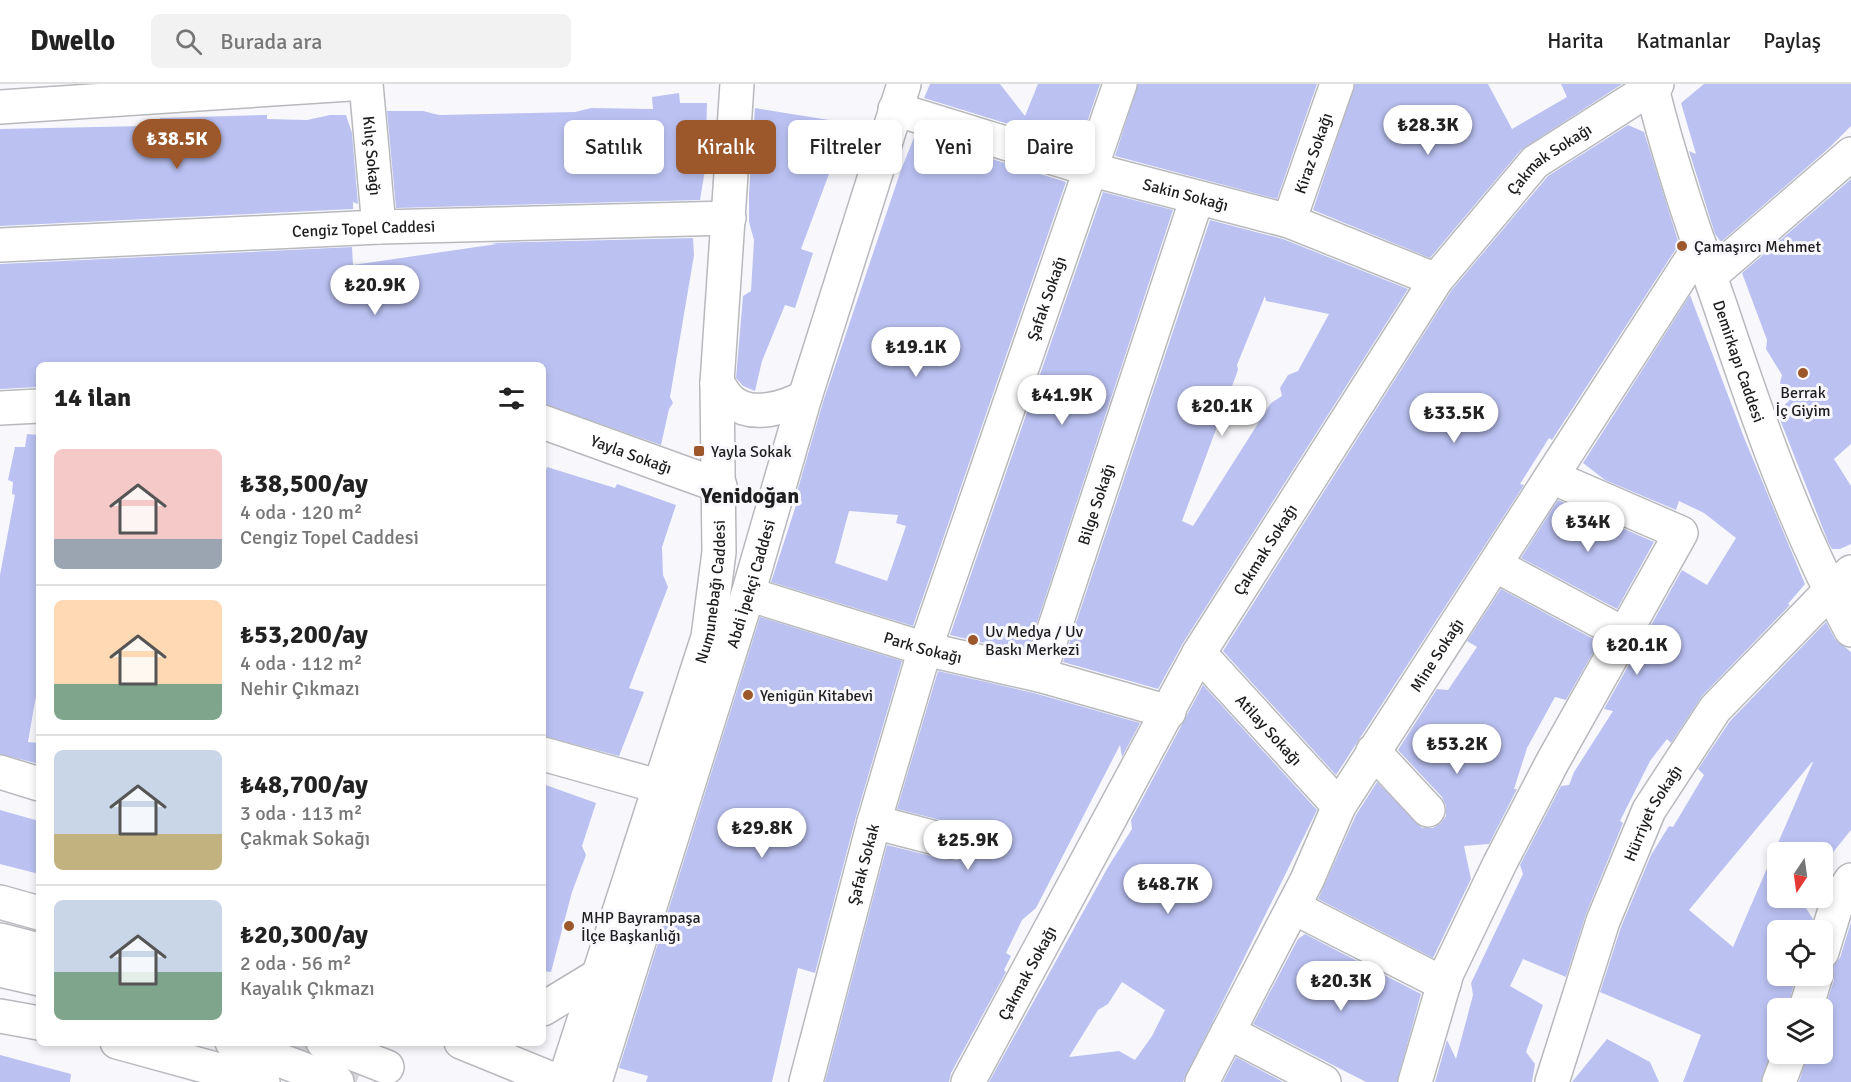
<!DOCTYPE html>
<html lang="tr">
<head>
<meta charset="utf-8">
<style>
	:root { --surface:#fff; --page:#f2f2f2; --text:#222; --muted:#767676; --line:#e0e0e0; --accent:#9c572b }
	body { margin:0; font-family:Signika,sans-serif; background:var(--page); color:var(--text); height:100vh; display:flex; flex-direction:column; font-size:22px; white-space:nowrap }
	* { box-sizing:border-box; margin:0 }
	p { font-size:20px; color:var(--muted) }
	.icon { flex:none; width:33px; height:33px; fill:none; stroke:currentColor; stroke-width:2; stroke-linecap:round; stroke-linejoin:round }
	.map { position:relative; flex:1; overflow:hidden }
	.panel { position:absolute; left:36px; top:278px; width:510px; height:684px; display:flex; flex-direction:column; background:var(--surface); border-radius:9px; box-shadow:0 3px 9px #0003 }
	.panel>* { flex:none }
	.banner { position:absolute; left:564px; top:36px; width:570px; height:54px; display:flex; gap:12px }
	.needle { width:39px; rotate:193deg }
	.fabs { position:absolute; left:1767px; top:758px; display:grid; gap:12px }
	.fabs a { display:grid; place-items:center; width:66px; height:66px; border-radius:9px; background:var(--surface); box-shadow:0 3px 9px #0003; font-size:30px }
	.price { position:absolute; translate:-50% -51px; padding:0 14px; border-radius:21px; background:#fff; color:#222; font-size:20px; line-height:39px; filter:drop-shadow(0 2px 3px #0008) }
	.price::after { content:''; position:absolute; left:50%; top:36px; width:18px; height:14px; margin-left:-9px; background:inherit; clip-path:polygon(0 0,100% 0,50% 100%) }
	.price.on { background:var(--accent); color:#fff }
	ul { padding:0; list-style:none }
	li { display:flex; align-items:center; gap:18px; height:150px; padding:0 18px }
	li+li { border-top:2px solid var(--line) }
	li span { display:grid; place-items:center; flex:none; width:168px; height:120px; border-radius:9px; color:#555 }
	li>.icon { margin-inline-start:auto }
	span .icon { width:72px; height:72px; fill:#fffc; stroke-width:1 }
	li b { font-size:26px }
	h2 { display:flex; justify-content:space-between; align-items:center; height:72px; padding:0 18px; font-size:26px }
	.pill { padding:0 21px; border-radius:9px; background:var(--surface); box-shadow:0 3px 9px #0003; font-size:21px; line-height:54px }
	.pill.on { background:var(--accent); color:#fff }
	header { display:flex; align-items:center; gap:36px; box-sizing:border-box; height:84px; padding:0 30px; background:var(--surface); border-bottom:2px solid var(--line) }
	header strong { font-size:28px }
	nav { display:flex; gap:33px; margin-inline-start:auto; font-size:21px }
	.search { width:420px; height:54px; background:var(--page); display:flex; align-items:center; gap:15px; box-sizing:border-box; padding:0 21px; border-radius:9px; color:var(--muted); font-size:22px }
	.map>svg:first-child { display:block }
	.building { fill:#bbc2f2; fill-rule:evenodd }
	.lines { fill:none; stroke-linecap:round; stroke-linejoin:round }
	.trunk-tunnel { stroke:#d7d7db; stroke-width:33; stroke-dasharray:33 16; stroke-linecap:butt }
	.minor-casing { stroke:#b8b9bd; stroke-width:36 }
	.tertiary-casing { stroke:#b8b9bd; stroke-width:36 }
	.secondary-casing { stroke:#b8b9bd; stroke-width:36 }
	.primary-casing { stroke:#b8b9bd; stroke-width:36 }
	.trunk-casing { stroke:#b8b9bd; stroke-width:36 }
	.minor { stroke:#fff; stroke-width:33 }
	.tertiary { stroke:#fff; stroke-width:33 }
	.secondary { stroke:#fff; stroke-width:33 }
	.primary { stroke:#fff; stroke-width:33 }
	.trunk { stroke:#fff; stroke-width:33 }
	.poi-dot { fill:#9c572b; stroke:#f8f8fc; stroke-width:2 }
	.labels { text-anchor:middle; stroke-width:6; stroke-linejoin:round; paint-order:stroke }
	.street-label { font-size:16px; fill:#1e1e1f; stroke:#f8f8fc }
	.poi-label { font-size:16px; fill:#1e1e1f; stroke:#f8f8fc; text-anchor:start }
	.district-label { font-size:22px; font-weight:bold; fill:#1e1e1f; stroke:#f8f8fc }
</style>
</head>
<body>
<header>
<strong>Dwello</strong>
<div class="search"><svg class="icon" aria-label="search" viewBox="0 0 24 24"><circle cx="10" cy="10" r="6"/><path d="M15 15l6 6"/></svg>Burada ara</div>
<nav><a>Harita</a><a>Katmanlar</a><a>Paylaş</a></nav>
</header>
<div class="map">
<svg width="1851" height="998" viewBox="0 0 1851 998">
	<rect width="100%" height="100%" fill="#f8f8fc"/>
	<g class="building">
		<polygon points="930,0 1000,0 1025,32 1038,0 1100,0 1079,62 924,14"/>
		<polygon points="1138,0 1317,0 1277,115 1115,72"/>
		<polygon points="1355,0 1488,0 1512,45 1567,13 1561,0 1622,0 1521,66 1430,174 1313,126"/>
		<polygon points="1704,0 1851,0 1851,42 1829,64 1721,158 1715,150 1689,67 1696,70 1681,19"/>
		<polygon points="679,9 680,19 707,19 706,54 699,85 705,86 700,116 396,124 387,27 423,27 439,31 575,28 591,24 653,25 652,13"/>
		<polygon points="755,24 848,39 801,165 813,169 795,224 785,221 762,277 755,307 743,302 736,294 743,212 751,207 754,156 749,138 749,108"/>
		<polygon points="267,31 267,35 307,36 330,31 346,31 352,49 358,120 353,118 353,125 0,142 0,45 145,42 161,34"/>
		<polygon points="1628,41 1644,48 1679,160 1552,356 1549,354 1520,400 1524,401 1336,691 1223,567 1451,207 1548,92"/>
		<path d="M915 51 1066 98 913 542 771 498 800 409 797 408 823 318 901 86ZM849 427 898 431 896 439 906 442 887 497 835 479Z"/>
		<polygon points="1851,95 1851,360 1834,375 1851,402 1851,460 1840,465 1832,465 1829,460 1777,328 1791,315 1780,299 1782,291 1766,265 1767,256 1742,189"/>
		<polygon points="1103,108 1173,126 1027,569 950,551"/>
		<path d="M1210 136 1283 155 1408 205 1183 559 1158 605 1063 578ZM1265 212 1266 217 1329 230 1298 287 1288 291 1280 304 1282 312 1271 319 1193 442 1182 437 1238 286 1237 281Z"/>
		<polygon points="693,154 694,171 670,313 673,319 669,325 661,361 543,320 543,280 39,280 39,303 0,305 0,180 352,163 353,181 497,160 491,159"/>
		<polygon points="1690,211 1745,356 1805,500 1788,520 1790,521 1702,612 1671,659 1667,655 1650,677 1620,737 1623,739 1586,830 1566,893 1523,875 1510,902 1543,921 1526,968 1535,980 1532,998 1435,998 1447,956 1456,975 1473,911 1471,899 1523,790 1520,781 1561,702 1569,701 1574,688 1613,627 1604,625 1682,486 1707,501 1736,454 1704,429 1679,417 1676,426 1605,396 1583,379"/>
		<polygon points="27,350 39,351 39,594 28,658 39,659 39,680 0,670 0,491 15,411 12,410 13,398 8,396 15,363 25,363"/>
		<polygon points="547,383 615,404 617,400 676,421 662,463 663,491 668,503 629,604 644,608 619,672 543,652 543,398"/>
		<polygon points="1558,416 1654,458 1617,525 1521,474"/>
		<polygon points="1501,505 1599,558 1566,616 1555,613 1527,664 1514,705 1517,705 1489,760 1464,762 1471,795 1433,874 1318,815 1356,731 1377,698 1422,744 1433,744 1441,739 1446,732 1446,722 1442,713 1398,666 1437,605 1448,606 1477,563 1467,557"/>
		<polygon points="760,533 902,577 856,733 815,889 798,884 772,998 646,998 648,992 619,984"/>
		<path d="M1826 538 1835 555 1851 568V746L1822 782V768H1778V813H1810L1806 824 1813 835 1809 846H1778V891H1796L1788 924H1778V955L1761 998H1683L1701 951 1600 908 1621 843 1651 771 1669 742 1673 743 1704 691 1698 685 1730 637ZM1812 678H1813L1733 863 1689 826Z"/>
		<polygon points="938,587 1034,609 1140,639 1122,673 1120,661 1036,824 1022,836 1006,869 1011,872 1004,886 1006,888 951,989 949,998 825,998 887,761 947,776 957,776 964,772 969,763 969,752 964,744 956,740 897,725"/>
		<path d="M1203 601 1317 726 1183 998H989L1108 783 1132 745 1131 736ZM1122 898 1165 926 1152 952 1135 976 1119 967 1069 973 1098 926 1108 920Z"/>
		<polygon points="543,700 596,719 582,762 586,771 572,808 551,888 543,887"/>
		<polygon points="0,726 39,737 39,790 0,780"/>
		<polygon points="1851,838 1851,998 1799,998 1808,969 1822,969 1822,932 1834,896 1832,883 1840,874"/>
		<polygon points="1305,850 1421,910 1397,998 1366,998 1253,940 1298,855"/>
		<polygon points="1607,955 1650,978 1659,998 1572,998"/>
		<polygon points="0,971 71,990 70,998 0,998"/>
		<polygon points="1236,973 1283,998 1223,998"/>
	</g>
	<g class="lines">
		<polyline class="trunk-tunnel" points="284,958 396,998"/>
		<g class="minor-casing">
			<g id="minor">
				<path id="s1" d="M366 0 379 143"/>
				<path id="s2" d="M895 25 1089 85 1289 137 1436 196"/>
				<path id="s3" d="M1289 137 1337 0"/>
				<path id="s4" d="M0 161 379 143 729 134"/>
				<polyline points="1710,192 1851,70"/>
				<polyline points="0,324 39,322"/>
				<path id="s5" d="M543 338 720 402"/>
				<polyline points="1495,481 1624,550"/>
				<path id="s6" d="M748 510 925 565 1039 591 1169 628"/>
				<path id="s7" d="M1199 569 1339 722"/>
				<path id="s8" d="M1039 591 1197 114"/>
				<polyline points="1373,667 1428,726"/>
				<polyline points="543,670 661,703"/>
				<polyline points="0,688 39,700"/>
				<polyline points="874,738 951,758"/>
				<polyline points="1293,823 1444,900"/>
				<polyline points="1822,868 1838,816 1851,796"/>
				<polyline points="1806,924 1816,891"/>
				<polyline points="1228,948 1324,998"/>
				<path id="s9" d="M806 998 874 738 925 565 1120 0"/>
				<path id="s10" d="M968 998 1199 569 1436 196 1535 78 1657 0"/>
				<path id="s11" d="M1202 998 1307 796 1339 722 1700 162"/>
				<polyline points="1415,998 1447,889 1500,779 1553,677 1681,449 1552,393"/>
				<path id="s12" d="M1552 998 1603 837 1649 726 1715 625 1830 507 1851 488"/>
				<polyline points="1779,998 1790,969"/>
			</g>
		</g>
		<g class="tertiary-casing">
			<g id="tertiary">
				<path id="s13" d="M1651 0C1669 75 1695 149 1720 221 1757 332 1795 443 1851 546"/>
			</g>
		</g>
		<g class="secondary-casing">
			<polyline id="secondary" points="0,23 350,0"/>
		</g>
		<g class="primary-casing">
			<g id="primary">
				<path d="M717 299C721 304 726 314 732 318 753 334 784 324 805 313"/>
				<path id="s14" d="M564 998 708 553 719 468 717 299 737 0"/>
				<path id="s15" d="M595 998 748 510 805 313 904 0"/>
			</g>
		</g>
		<g class="trunk-casing">
			<g id="trunk">
				<polyline points="0,818 39,829"/>
				<polyline points="0,856 39,866"/>
				<polyline points="0,886 39,895"/>
				<polyline points="543,925 599,891"/>
				<polyline points="0,932 39,939"/>
				<polyline points="117,958 263,998"/>
				<polyline points="232,958 337,998"/>
				<polyline points="323,958 387,983"/>
				<polyline points="461,958 559,998"/>
			</g>
		</g>
		<use href="#minor" class="minor"/>
		<use href="#tertiary" class="tertiary"/>
		<use href="#secondary" class="secondary"/>
		<use href="#primary" class="primary"/>
		<use href="#trunk" class="trunk"/>
	</g>
	<g class="poi-dot">
		<circle cx="1682" cy="162" r="6"/>
		<circle cx="1803" cy="289" r="6"/>
		<rect x="693" y="361" width="12" height="12" rx="3"/>
		<circle cx="973" cy="556" r="6"/>
		<circle cx="748" cy="611" r="6"/>
		<circle cx="569" cy="842" r="6"/>
	</g>
	<g class="labels">
		<g class="street-label">
			<text dy="6" stroke="none"><textPath href="#s3" startOffset="72">Kiraz Sokağı</textPath></text>
			<text dy="6" stroke="none"><textPath href="#s1" startOffset="72">Kılıç Sokağı</textPath></text>
			<text dy="6" stroke="none"><textPath href="#s10" startOffset="1096">Çakmak Sokağı</textPath></text>
			<text dy="6" stroke="none"><textPath href="#s2" startOffset="303">Sakin Sokağı</textPath></text>
			<text dy="6" stroke="none"><textPath href="#s4" startOffset="364">Cengiz Topel Caddesi</textPath></text>
			<text dy="6" stroke="none"><textPath href="#s9" startOffset="820">Şafak Sokağı</textPath></text>
			<text dy="6" stroke="none"><textPath href="#s13" startOffset="291">Demirkapı Caddesi</textPath></text>
			<text dy="6" stroke="none"><textPath href="#s5" startOffset="94">Yayla Sokağı</textPath></text>
			<text dy="6" stroke="none"><textPath href="#s8" startOffset="180">Bilge Sokağı</textPath></text>
			<text dy="6" stroke="none"><textPath href="#s10" startOffset="610">Çakmak Sokağı</textPath></text>
			<text dy="6" stroke="none"><textPath href="#s15" startOffset="522">Abdi İpekçi Caddesi</textPath></text>
			<text dy="6" stroke="none"><textPath href="#s14" startOffset="513">Numunebağı Caddesi</textPath></text>
			<text dy="6" stroke="none"><textPath href="#s6" startOffset="183">Park Sokağı</textPath></text>
			<text dy="6" stroke="none"><textPath href="#s11" startOffset="488">Mine Sokağı</textPath></text>
			<text dy="6" stroke="none"><textPath href="#s7" startOffset="104">Atilay Sokağı</textPath></text>
			<text dy="6" stroke="none"><textPath href="#s12" startOffset="288">Hürriyet Sokağı</textPath></text>
			<text dy="6" stroke="none"><textPath href="#s9" startOffset="225">Şafak Sokak</textPath></text>
			<text dy="6" stroke="none"><textPath href="#s10" startOffset="124">Çakmak Sokağı</textPath></text>
		</g>
		<g class="poi-label">
			<text x="1694" y="168">Çamaşırcı Mehmet</text>
			<text x="1803" y="314" text-anchor="middle">Berrak<tspan x="1803" dy="18">İç Giyim</tspan></text>
			<text x="711" y="373">Yayla Sokak</text>
			<text x="985" y="553">Uv Medya / Uv<tspan x="985" dy="18">Baskı Merkezi</tspan></text>
			<text x="760" y="617">Yenigün Kitabevi</text>
			<text x="581" y="839">MHP Bayrampaşa<tspan x="581" dy="18">İlçe Başkanlığı</tspan></text>
		</g>
		<g class="district-label">
			<text x="750" y="419">Yenidoğan</text>
		</g>
	</g>
</svg>
<div class="fabs">
<a><svg class="needle" viewBox="-14 -14 28 28"><path d="M0-13l5 13h-10z" fill="#e53935"/><path d="M0 13l5-13h-10z" fill="#767676"/></svg></a>
<a><svg class="icon" aria-label="locate" viewBox="0 0 24 24"><circle cx="12" cy="12" r="6"/><path d="M12 2v4M12 18v4M2 12h4M18 12h4"/></svg></a>
<a><svg class="icon" aria-label="layers" viewBox="0 0 24 24"><path d="M12 4l9 5-9 5-9-5zM3 14l9 5 9-5"/></svg></a>
</div>
<b class="price" style="left:1428px;top:72px">₺28.3K</b>
<b class="price on" style="left:177px;top:86px">₺38.5K</b>
<b class="price" style="left:375px;top:232px">₺20.9K</b>
<b class="price" style="left:916px;top:294px">₺19.1K</b>
<b class="price" style="left:1062px;top:342px">₺41.9K</b>
<b class="price" style="left:1222px;top:353px">₺20.1K</b>
<b class="price" style="left:1454px;top:360px">₺33.5K</b>
<b class="price" style="left:1588px;top:469px">₺34K</b>
<b class="price" style="left:1637px;top:592px">₺20.1K</b>
<b class="price" style="left:1457px;top:691px">₺53.2K</b>
<b class="price" style="left:762px;top:775px">₺29.8K</b>
<b class="price" style="left:968px;top:787px">₺25.9K</b>
<b class="price" style="left:1168px;top:831px">₺48.7K</b>
<b class="price" style="left:1341px;top:928px">₺20.3K</b>
<div class="banner">
<a class="pill">Satılık</a>
<a class="pill on">Kiralık</a>
<a class="pill">Filtreler</a>
<a class="pill">Yeni</a>
<a class="pill">Daire</a>
</div>
<section class="panel">
<h2>14 ilan<svg class="icon" aria-label="filters" viewBox="0 0 24 24"><path d="M4 7h16M4 17h16"/><circle cx="9" cy="7" r="2"/><circle cx="15" cy="17" r="2"/></svg></h2>
<ul>
<li><span style="background:linear-gradient(#f6c9c9 75%,#9aa5b1 0)"><svg class="icon" aria-label="home" viewBox="0 0 24 24"><path d="M3 11l9-7 9 7M6 9v11h12V9"/></svg></span><div><b>₺38,500/ay</b><p>4 oda · 120 m²</p><p>Cengiz Topel Caddesi</p></div></li>
<li><span style="background:linear-gradient(#ffd9b3 70%,#7fa58c 0)"><svg class="icon" aria-label="home" viewBox="0 0 24 24"><path d="M3 11l9-7 9 7M6 9v11h12V9"/></svg></span><div><b>₺53,200/ay</b><p>4 oda · 112 m²</p><p>Nehir Çıkmazı</p></div></li>
<li><span style="background:linear-gradient(#c9d6e8 70%,#c2b280 0)"><svg class="icon" aria-label="home" viewBox="0 0 24 24"><path d="M3 11l9-7 9 7M6 9v11h12V9"/></svg></span><div><b>₺48,700/ay</b><p>3 oda · 113 m²</p><p>Çakmak Sokağı</p></div></li>
<li><span style="background:linear-gradient(#c9d6e8 60%,#7fa58c 0)"><svg class="icon" aria-label="home" viewBox="0 0 24 24"><path d="M3 11l9-7 9 7M6 9v11h12V9"/></svg></span><div><b>₺20,300/ay</b><p>2 oda · 56 m²</p><p>Kayalık Çıkmazı</p></div></li>
</ul>
</section>
</div>
</body>
</html>
